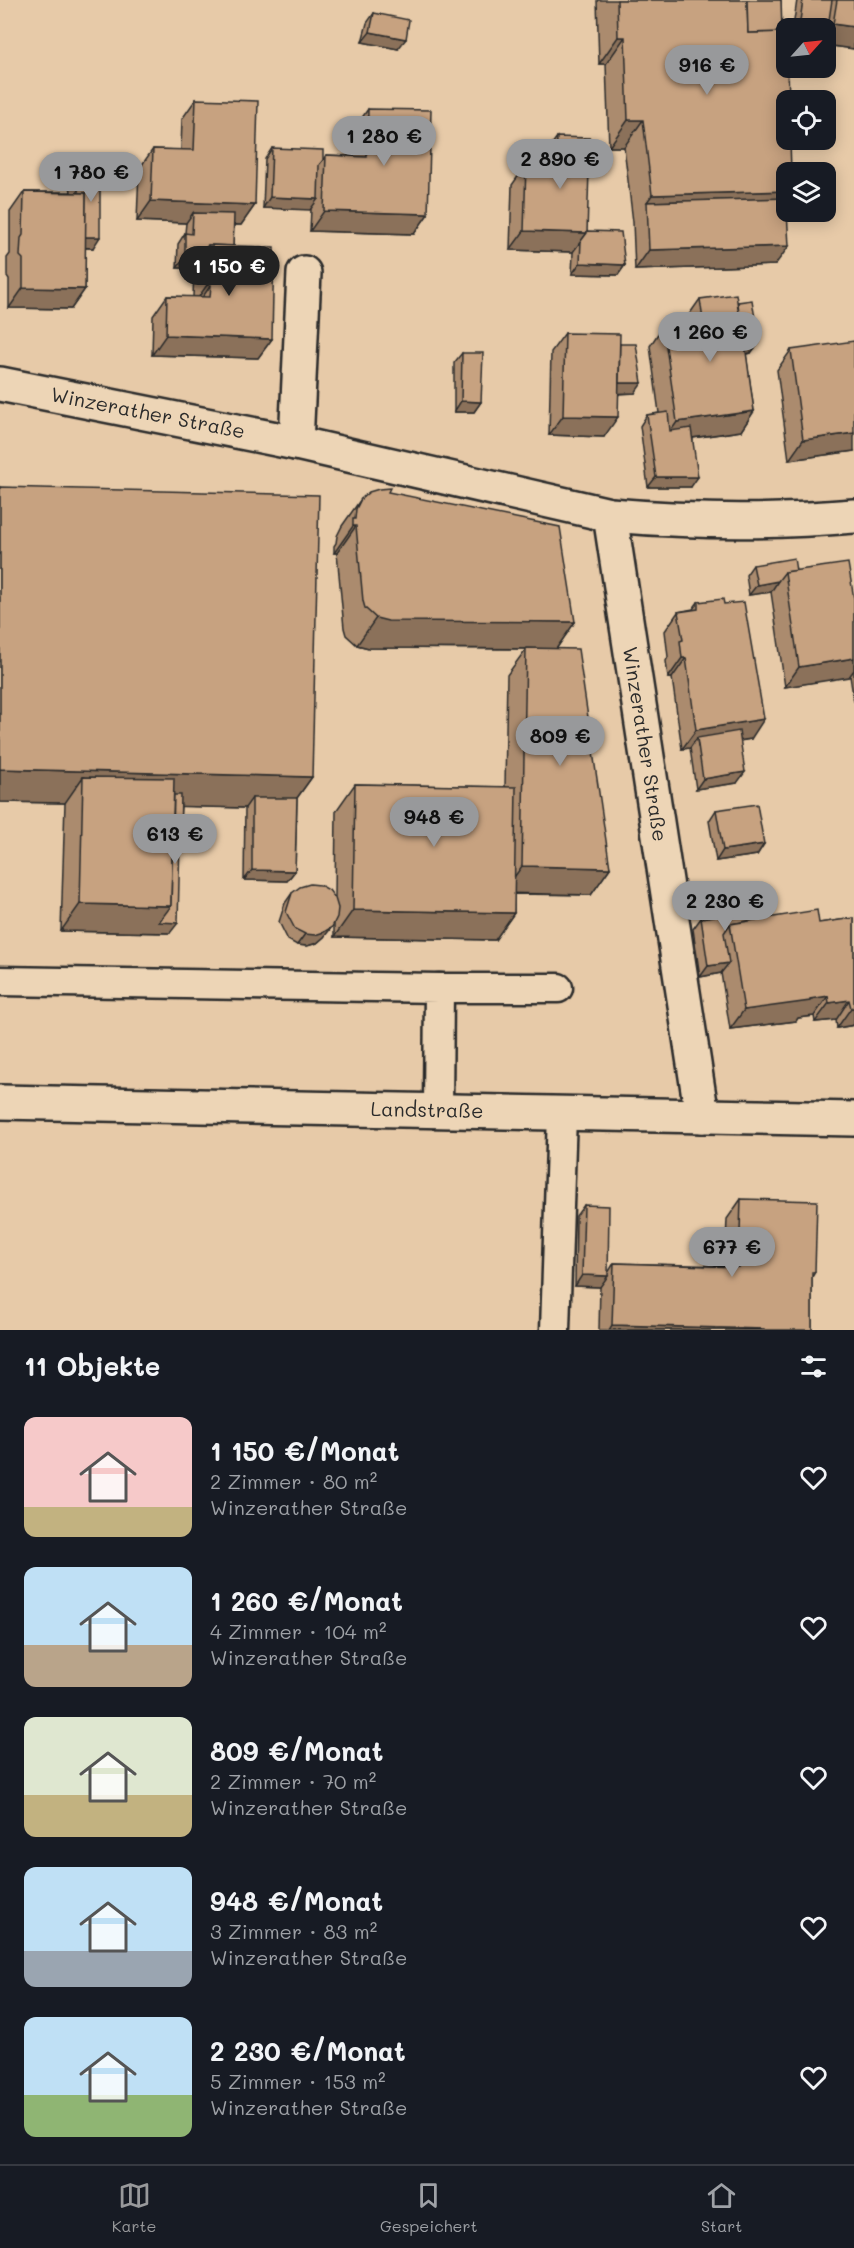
<!DOCTYPE html>
<html lang="de">
<head>
<meta charset="utf-8">
<style>
	:root { --surface:#171b24; --page:#20242c; --text:#f1f3f6; --muted:#9ea1a6; --line:#363941; --accent:#98999b }
	body { margin:0; font-family:Mali,sans-serif; background:var(--page); color:var(--text); height:100vh; display:flex; flex-direction:column; font-size:22px; white-space:nowrap }
	* { box-sizing:border-box; margin:0 }
	p { font-size:20px; color:var(--muted) }
	.icon { flex:none; width:33px; height:33px; fill:none; stroke:currentColor; stroke-width:2; stroke-linecap:round; stroke-linejoin:round }
	.map { position:relative; height:1330px; overflow:hidden }
	.panel { display:flex; flex-direction:column; background:var(--surface); flex:1 }
	.panel>* { flex:none }
	.needle { width:39px; rotate:63deg }
	.buttons { position:absolute; left:776px; top:18px; display:grid; gap:12px }
	.buttons a { display:grid; place-items:center; width:60px; height:60px; border-radius:12px; background:var(--surface); box-shadow:0 3px 15px #0003; font-size:30px }
	.price { position:absolute; translate:-50% -51px; padding:0 14px; border-radius:21px; background:var(--accent); color:#111; font-size:20px; line-height:39px; filter:drop-shadow(0 2px 3px #0008) }
	.price::after { content:''; position:absolute; left:50%; top:36px; width:18px; height:14px; margin-left:-9px; background:inherit; clip-path:polygon(0 0,100% 0,50% 100%) }
	.price.selected { background:#222; color:#fff }
	ul { padding:0; list-style:none }
	li { display:flex; align-items:center; gap:18px; height:150px; padding:0 24px }
	li span { display:grid; place-items:center; flex:none; width:168px; height:120px; border-radius:12px; color:#555 }
	li>.icon { margin-inline-start:auto }
	span .icon { width:72px; height:72px; fill:#fffc; stroke-width:1 }
	li b { font-size:26px }
	h2 { display:flex; justify-content:space-between; align-items:center; height:72px; padding:0 24px; font-size:26px }
	.tab-bar { display:flex; justify-content:space-around; align-items:center; height:84px; border-top:2px solid var(--line); background:var(--surface); font-size:16px; color:var(--muted) }
	.tab-bar a { display:grid; justify-items:center; gap:3px }
	.tab-bar .selected { color:var(--accent) }
	.map>svg:first-child { display:block }
	.lines { fill:none; stroke-linecap:round; stroke-linejoin:round }
	.service-casing { stroke:#2b2b2b; stroke-width:33 }
	.minor-casing { stroke:#2b2b2b; stroke-width:38 }
	.tertiary-casing { stroke:#2b2b2b; stroke-width:38 }
	.service { stroke:#edd5b6; stroke-width:28 }
	.minor { stroke:#edd5b6; stroke-width:33 }
	.tertiary { stroke:#edd5b6; stroke-width:33 }
	.wall { fill:#ab8b6e; stroke:#2b2b2b; stroke-width:1.5 }
	.shaded-wall { fill:#8b715a; stroke:#2b2b2b; stroke-width:1.5 }
	.building { fill:#c7a280; stroke:#2b2b2b; stroke-width:1.5 }
	.labels { text-anchor:middle; stroke-width:4.5; stroke-linejoin:round; paint-order:stroke }
	.street-label { font-size:20px; fill:#2b2b2b; stroke:#edd5b6 }
</style>
</head>
<body>
<div class="map">
<svg width="854" height="1330" viewBox="0 0 854 1330">
	<rect width="100%" height="100%" fill="#e7caa8"/>
	<filter id="ink" filterUnits="userSpaceOnUse"><feTurbulence type="fractalNoise" baseFrequency=".0167" numOctaves="2"/><feDisplacementMap in="SourceGraphic" scale="12" xChannelSelector="R" yChannelSelector="G"/><feConvolveMatrix kernelMatrix="1 2 1 2 8 2 1 2 1" color-interpolation-filters="sRGB"/></filter>
	<g filter="url(#ink)">
		<g class="lines">
			<g class="service-casing">
				<g id="service">
					<polyline points="0,981 439,988 438,1110"/>
					<polyline points="439,988 558,988"/>
					<polyline points="555,1330 562,1114"/>
				</g>
			</g>
			<g class="minor-casing">
				<g id="minor">
					<path d="M0 384 296 443 610 515C692 522 772 523 854 516"/>
					<polyline points="296,443 304,273"/>
					<polyline points="610,515 702,1116"/>
				</g>
			</g>
			<g class="tertiary-casing">
				<polyline id="tertiary" points="0,1102 854,1119"/>
			</g>
			<use href="#service" class="service"/>
			<use href="#minor" class="minor"/>
			<use href="#tertiary" class="tertiary"/>
		</g>
		<g class="wall">
			<polygon points="597,0 781,0 775,265 635,270 633,222 624,147 609,147 606,64 599,64"/>
			<polygon points="797,0 854,0 854,49 825,45 825,28 793,28"/>
			<polygon points="374,13 398,49 362,42 367,23"/>
			<polygon points="196,99 255,205 241,225 234,225 233,246 272,339 258,358 152,355 153,316 167,296 193,297 194,268 177,268 178,244 185,233 186,223 137,221 139,169 153,149 181,150 182,119"/>
			<polygon points="368,109 428,214 414,234 310,231 311,209 263,208 265,159 272,148 323,160 326,155 354,156 355,128"/>
			<polygon points="557,137 587,231 625,265 618,275 572,274 573,252 510,250 512,185 526,165 543,165 543,157"/>
			<polygon points="78,175 93,248 85,248 85,289 71,309 9,308 9,279 7,276 7,258 10,254 10,212 24,192 71,192 70,185"/>
			<polygon points="700,299 738,302 751,353 746,354 754,411 741,431 693,438 691,487 648,487 640,426 647,415 659,413 650,346 663,326 687,323 686,319"/>
			<polygon points="565,333 620,344 635,393 619,394 604,437 549,435 551,352"/>
			<polygon points="791,350 854,451 789,460 777,370"/>
			<polygon points="462,353 481,402 474,412 454,412 454,363"/>
			<polygon points="0,487 312,777 297,798 295,871 287,881 244,880 245,808 181,806 170,933 61,931 65,803 0,802"/>
			<polygon points="388,492 575,622 556,649 610,868 591,895 514,894 514,913 495,940 334,937 334,922 324,937 317,943 307,946 297,945 288,940 279,922 285,903 292,893 335,897 336,811 355,784 505,787 507,675 526,649 369,648 357,645 346,635 344,628 337,553 334,553 334,546 336,543 337,536 342,526 361,499"/>
			<polygon points="753,565 796,571 854,599 854,702 850,676 785,687 771,592 749,595 746,575"/>
			<polygon points="698,602 751,739 740,741 737,783 696,789 690,748 682,749 672,678 668,678 666,661 668,657 665,631 678,612 693,609"/>
			<polygon points="716,810 764,844 757,855 716,861 709,821"/>
			<polygon points="721,912 819,923 854,918 854,1025 837,1028 836,1020 815,1022 814,1016 798,1018 796,1021 730,1029 721,973 700,977 693,929 701,918 719,916"/>
			<polygon points="741,1199 815,1272 812,1277 812,1330 599,1330 600,1287 575,1286 576,1216 584,1205 608,1273 614,1263 725,1266 727,1219"/>
		</g>
		<g class="shaded-wall">
			<polygon points="833,24 854,27 854,49 825,45 825,33 827,33"/>
			<polygon points="370,32 406,39 398,49 362,42"/>
			<polygon points="618,37 625,37 606,64 599,64"/>
			<polygon points="628,120 643,120 624,147 609,147"/>
			<polygon points="786,191 786,199 647,202 652,195"/>
			<polygon points="270,197 318,199 310,210 263,208"/>
			<polygon points="151,201 255,205 241,225 193,223 193,213 186,223 137,221"/>
			<polygon points="324,211 428,214 414,234 310,231"/>
			<polygon points="524,231 587,233 573,252 510,250"/>
			<polygon points="79,237 100,237 93,248 72,247"/>
			<polygon points="789,246 775,265 635,270 649,250"/>
			<polygon points="185,257 201,258 194,268 177,268"/>
			<polygon points="580,263 625,265 618,275 572,274"/>
			<polygon points="207,285 211,285 197,305 193,305"/>
			<polygon points="23,288 85,289 71,309 9,308"/>
			<polygon points="166,335 272,339 258,358 152,355"/>
			<polygon points="759,343 751,353 731,356 738,345"/>
			<polygon points="612,383 642,383 635,393 605,394"/>
			<polygon points="461,401 481,402 474,412 454,412"/>
			<polygon points="754,411 741,431 663,442 677,422"/>
			<polygon points="563,416 618,417 604,437 549,435"/>
			<polygon points="854,433 854,451 789,460 803,440"/>
			<polygon points="656,477 698,477 691,487 648,487"/>
			<polygon points="353,526 356,526 337,553 334,553"/>
			<polygon points="778,581 771,592 749,595 757,585"/>
			<polygon points="376,618 575,622 556,649 369,648 357,645"/>
			<polygon points="682,658 686,658 672,678 668,678"/>
			<polygon points="854,658 854,670 849,677 785,687 799,667"/>
			<polygon points="764,719 751,739 698,747 697,738 690,748 682,749 696,730"/>
			<polygon points="0,769 312,777 289,809 252,798 245,808 162,806 83,777 65,803 0,802"/>
			<polygon points="745,772 737,783 696,789 703,779"/>
			<polygon points="764,844 757,855 716,861 723,850"/>
			<polygon points="522,866 610,868 591,895 503,893"/>
			<polygon points="252,870 295,871 287,881 244,880"/>
			<polygon points="80,904 171,906 178,923 170,933 61,931"/>
			<polygon points="353,910 514,913 495,940 334,937"/>
			<polygon points="332,927 324,937 317,943 307,946 297,945 305,934"/>
			<polygon points="729,963 721,973 700,977 708,966"/>
			<polygon points="828,996 814,1016 798,1018 796,1021 730,1029 744,1010"/>
			<polygon points="849,1000 836,1020 815,1022 829,1003"/>
			<polygon points="851,1008 854,1008 854,1025 837,1028"/>
			<polygon points="582,1275 608,1276 600,1287 575,1286"/>
			<polygon points="612,1325 764,1329 763,1330 609,1330"/>
		</g>
		<g class="building">
			<polygon points="617,0 747,0 748,33 786,32 786,68 788,68 789,100 786,100 786,140 790,140 791,172 786,172 786,191 652,195 643,120 628,120 625,37 618,37"/>
			<polygon points="747,0 781,0 782,32 748,33"/>
			<polygon points="803,0 832,0 827,33 825,33 825,28 799,28"/>
			<polygon points="837,0 854,0 854,27 833,24"/>
			<polygon points="374,13 409,20 406,39 370,32"/>
			<polygon points="196,99 258,101 255,205 151,201 153,149 194,150"/>
			<polygon points="368,109 431,110 428,214 324,211 326,155 367,157"/>
			<polygon points="557,137 590,138 587,233 524,231 526,165 556,166"/>
			<polygon points="272,148 323,150 323,160 319,165 318,199 270,197"/>
			<polygon points="78,175 100,175 100,237 85,237 86,193 78,193"/>
			<polygon points="24,192 86,193 85,289 23,288 23,259 20,256 21,238 23,235"/>
			<polygon points="786,198 786,212 787,212 789,246 649,250 647,202"/>
			<polygon points="193,213 234,214 233,246 208,245 201,254 201,258 185,257 185,233 192,234"/>
			<polygon points="587,231 621,232 625,265 580,263 581,241 587,233"/>
			<polygon points="208,245 274,247 272,339 166,335 167,296 210,297 211,285 207,285"/>
			<polygon points="736,294 739,315 741,315 754,411 677,422 663,326 703,320 700,299"/>
			<polygon points="752,300 759,343 745,344 741,315 739,315 738,302"/>
			<polygon points="565,333 620,334 618,417 563,416"/>
			<polygon points="854,341 854,433 803,440 791,350"/>
			<polygon points="620,344 636,344 642,383 619,383"/>
			<polygon points="462,353 483,353 481,402 461,401"/>
			<polygon points="668,412 670,431 691,428 698,477 656,477 647,415"/>
			<polygon points="0,487 319,495 312,777 0,769"/>
			<polygon points="390,488 388,492 560,527 575,622 388,621 376,618 365,608 363,601 356,526 353,526 353,519 355,519 356,509 361,499 369,492 379,489"/>
			<polygon points="794,558 796,571 785,572 778,581 757,585 753,565"/>
			<polygon points="848,563 854,599 854,658 799,667 785,572"/>
			<polygon points="723,599 724,604 744,602 764,719 696,730 686,658 682,658 680,641 683,640 678,612 698,609 698,602"/>
			<polygon points="526,648 578,649 610,868 522,866"/>
			<polygon points="739,731 745,772 703,779 697,738"/>
			<polygon points="83,777 174,778 171,906 80,904"/>
			<polygon points="355,784 516,787 514,913 353,910"/>
			<polygon points="174,795 181,795 178,923 159,922 171,906"/>
			<polygon points="252,798 297,798 295,871 252,870"/>
			<polygon points="757,804 764,844 723,850 716,810"/>
			<polygon points="310,884 320,885 329,890 335,898 338,908 337,917 332,927 324,932 315,935 305,934 295,929 286,912 292,893 300,887"/>
			<polygon points="764,906 766,918 730,924 724,933 729,963 708,966 701,918 721,915 721,912"/>
			<polygon points="817,910 819,923 854,918 854,1008 851,1008 849,1000 829,1003 828,996 810,999 810,1001 744,1010 730,924"/>
			<polygon points="741,1199 817,1201 815,1272 812,1272 812,1330 764,1330 764,1329 612,1325 614,1263 739,1267"/>
			<polygon points="584,1205 609,1206 608,1276 582,1275"/>
		</g>
	</g>
	<g class="labels">
		<g class="street-label">
			<text transform="translate(148 413) rotate(11)" y="7">Winzerather Straße</text>
			<text transform="translate(645 744) rotate(81)" y="7">Winzerather Straße</text>
			<text transform="translate(427 1110) rotate(1)" y="7">Landstraße</text>
		</g>
	</g>
</svg>
<div class="buttons">
<a><svg class="needle" viewBox="-14 -14 28 28"><path d="M0-13l5 13h-10z" fill="#e53935"/><path d="M0 13l5-13h-10z" fill="#9ea1a6"/></svg></a>
<a><svg class="icon" aria-label="locate" viewBox="0 0 24 24"><circle cx="12" cy="12" r="6"/><path d="M12 2v4M12 18v4M2 12h4M18 12h4"/></svg></a>
<a><svg class="icon" aria-label="layers" viewBox="0 0 24 24"><path d="M12 4l9 5-9 5-9-5zM3 14l9 5 9-5"/></svg></a>
</div>
<b class="price" style="left:707px;top:96px">916 €</b>
<b class="price" style="left:384px;top:167px">1 280 €</b>
<b class="price" style="left:560px;top:190px">2 890 €</b>
<b class="price" style="left:91px;top:203px">1 780 €</b>
<b class="price selected" style="left:229px;top:297px">1 150 €</b>
<b class="price" style="left:710px;top:363px">1 260 €</b>
<b class="price" style="left:560px;top:767px">809 €</b>
<b class="price" style="left:434px;top:848px">948 €</b>
<b class="price" style="left:175px;top:865px">613 €</b>
<b class="price" style="left:725px;top:932px">2 230 €</b>
<b class="price" style="left:732px;top:1278px">677 €</b>
</div>
<section class="panel">
<h2>11 Objekte<svg class="icon" aria-label="filters" viewBox="0 0 24 24"><path d="M4 7h16M4 17h16"/><circle cx="9" cy="7" r="2"/><circle cx="15" cy="17" r="2"/></svg></h2>
<ul>
<li><span style="background:linear-gradient(#f6c9c9 75%,#c2b280 0)"><svg class="icon" aria-label="home" viewBox="0 0 24 24"><path d="M3 11l9-7 9 7M6 9v11h12V9"/></svg></span><div><b>1 150 €/Monat</b><p>2 Zimmer · 80 m²</p><p>Winzerather Straße</p></div><svg class="icon" aria-label="heart" viewBox="0 0 24 24"><path d="M12 20l-8-8c-3-5 5-10 8-4 3-6 11-1 8 4z"/></svg></li>
<li><span style="background:linear-gradient(#bfe0f5 65%,#b9a48a 0)"><svg class="icon" aria-label="home" viewBox="0 0 24 24"><path d="M3 11l9-7 9 7M6 9v11h12V9"/></svg></span><div><b>1 260 €/Monat</b><p>4 Zimmer · 104 m²</p><p>Winzerather Straße</p></div><svg class="icon" aria-label="heart" viewBox="0 0 24 24"><path d="M12 20l-8-8c-3-5 5-10 8-4 3-6 11-1 8 4z"/></svg></li>
<li><span style="background:linear-gradient(#dfe7d0 65%,#c2b280 0)"><svg class="icon" aria-label="home" viewBox="0 0 24 24"><path d="M3 11l9-7 9 7M6 9v11h12V9"/></svg></span><div><b>809 €/Monat</b><p>2 Zimmer · 70 m²</p><p>Winzerather Straße</p></div><svg class="icon" aria-label="heart" viewBox="0 0 24 24"><path d="M12 20l-8-8c-3-5 5-10 8-4 3-6 11-1 8 4z"/></svg></li>
<li><span style="background:linear-gradient(#bfe0f5 70%,#9aa5b1 0)"><svg class="icon" aria-label="home" viewBox="0 0 24 24"><path d="M3 11l9-7 9 7M6 9v11h12V9"/></svg></span><div><b>948 €/Monat</b><p>3 Zimmer · 83 m²</p><p>Winzerather Straße</p></div><svg class="icon" aria-label="heart" viewBox="0 0 24 24"><path d="M12 20l-8-8c-3-5 5-10 8-4 3-6 11-1 8 4z"/></svg></li>
<li><span style="background:linear-gradient(#bfe0f5 65%,#8fb573 0)"><svg class="icon" aria-label="home" viewBox="0 0 24 24"><path d="M3 11l9-7 9 7M6 9v11h12V9"/></svg></span><div><b>2 230 €/Monat</b><p>5 Zimmer · 153 m²</p><p>Winzerather Straße</p></div><svg class="icon" aria-label="heart" viewBox="0 0 24 24"><path d="M12 20l-8-8c-3-5 5-10 8-4 3-6 11-1 8 4z"/></svg></li>
</ul>
</section>
<nav class="tab-bar">
<a class="selected"><svg class="icon" aria-label="map" viewBox="0 0 24 24"><path d="M3 6l6-2 6 2 6-2v14l-6 2-6-2-6 2zM9 4v14M15 6v14"/></svg>Karte</a>
<a><svg class="icon" aria-label="saved" viewBox="0 0 24 24"><path d="M7 4h10v16l-5-4-5 4z"/></svg>Gespeichert</a>
<a><svg class="icon" aria-label="home" viewBox="0 0 24 24"><path d="M3 11l9-7 9 7M6 9v11h12V9"/></svg>Start</a>
</nav>
</body>
</html>
